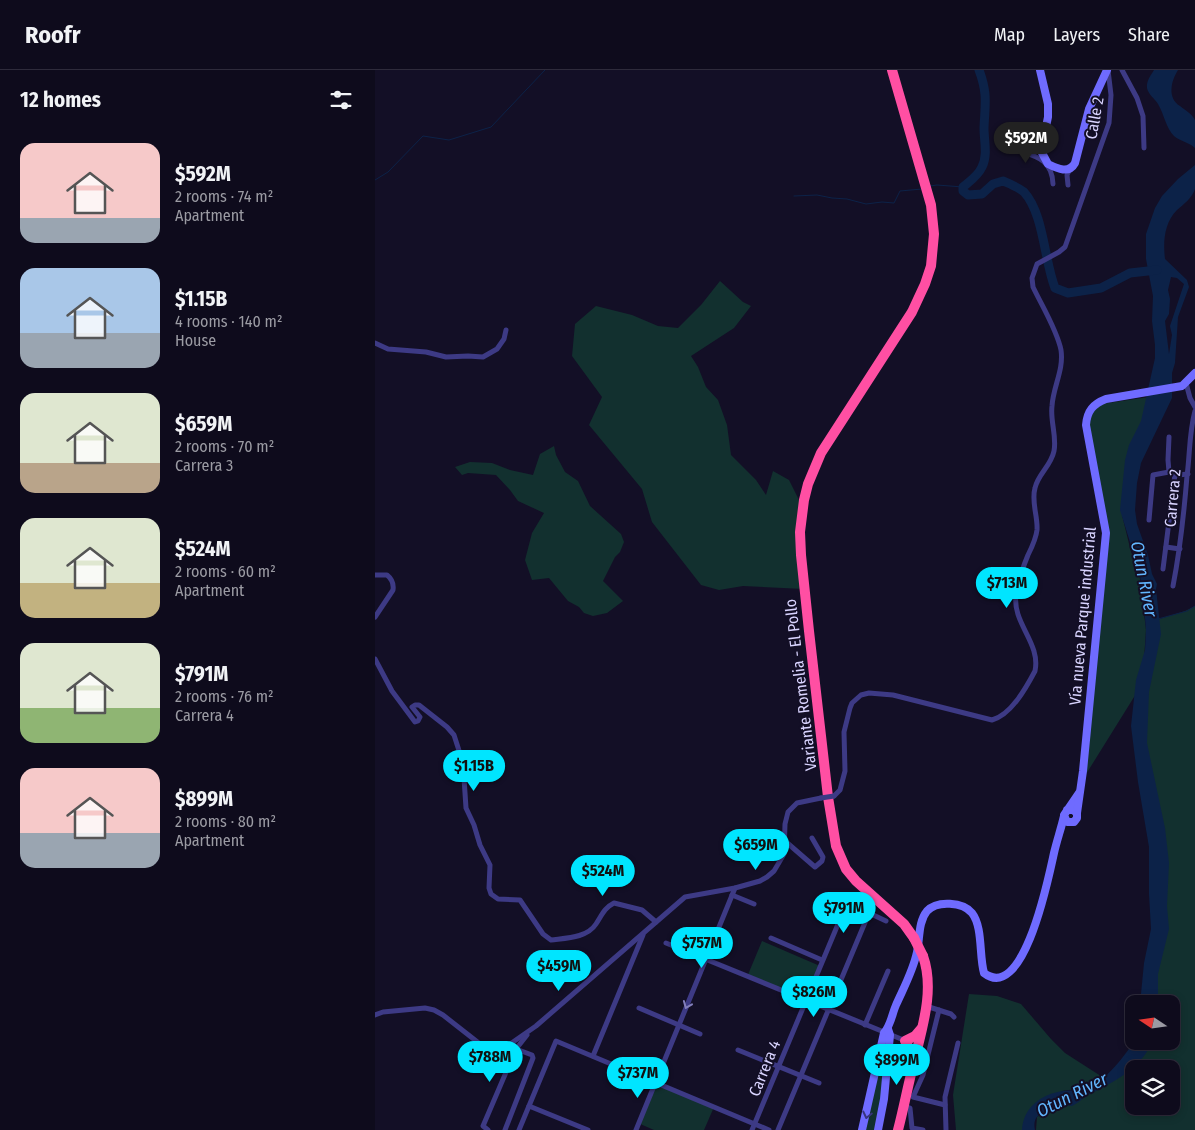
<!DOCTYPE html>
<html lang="en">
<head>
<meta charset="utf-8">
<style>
	:root { --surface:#0e0b1c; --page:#171425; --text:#f1f3f6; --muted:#9b9ba3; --line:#2e2b3b; --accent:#00e5ff }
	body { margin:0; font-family:"Fira Sans Condensed",sans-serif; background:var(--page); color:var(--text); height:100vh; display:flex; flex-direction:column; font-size:19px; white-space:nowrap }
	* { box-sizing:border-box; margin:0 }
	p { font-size:16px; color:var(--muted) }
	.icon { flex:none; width:28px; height:28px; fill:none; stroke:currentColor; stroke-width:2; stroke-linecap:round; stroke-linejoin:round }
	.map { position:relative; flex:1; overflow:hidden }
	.sheet { display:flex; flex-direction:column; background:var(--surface); width:375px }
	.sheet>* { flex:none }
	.needle { width:32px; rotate:283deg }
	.buttons { position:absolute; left:750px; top:925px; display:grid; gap:10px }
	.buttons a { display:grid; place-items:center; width:55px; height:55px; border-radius:10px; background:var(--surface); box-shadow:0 2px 8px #0003,0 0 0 1px var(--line); font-size:25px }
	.price { position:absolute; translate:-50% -42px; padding:0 11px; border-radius:18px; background:var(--accent); color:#111; font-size:16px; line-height:32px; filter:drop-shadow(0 1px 2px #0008) }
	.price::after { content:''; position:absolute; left:50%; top:30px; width:15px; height:11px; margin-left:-8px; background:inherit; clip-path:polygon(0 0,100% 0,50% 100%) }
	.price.active { background:#222; color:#fff }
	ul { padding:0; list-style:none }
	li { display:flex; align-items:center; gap:15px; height:125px; padding:0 20px }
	li span { display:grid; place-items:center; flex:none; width:140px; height:100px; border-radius:15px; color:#555 }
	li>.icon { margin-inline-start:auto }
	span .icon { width:60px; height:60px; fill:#fffc; stroke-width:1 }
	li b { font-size:21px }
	h2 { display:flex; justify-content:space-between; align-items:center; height:60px; padding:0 20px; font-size:21px }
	header { display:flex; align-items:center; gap:30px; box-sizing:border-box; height:70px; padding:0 25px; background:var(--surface); border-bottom:1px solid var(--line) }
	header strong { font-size:24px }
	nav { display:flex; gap:28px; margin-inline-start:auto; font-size:18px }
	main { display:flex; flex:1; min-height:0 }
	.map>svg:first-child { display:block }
	.green { fill:#12302f; fill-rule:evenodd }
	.water { fill:#0c2248; fill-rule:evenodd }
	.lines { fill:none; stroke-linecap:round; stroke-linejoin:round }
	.stream { stroke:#0c2248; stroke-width:1 }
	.river { stroke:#0c2248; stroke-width:9 }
	.street { stroke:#3d3a85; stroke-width:5 }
	.secondary { stroke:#6f6bff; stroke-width:8 }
	.highway { stroke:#ff4fa3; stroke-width:10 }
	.street-bridge { stroke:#3d3a85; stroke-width:5 }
	.highway-bridge { stroke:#ff4fa3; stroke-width:10 }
	.oneway { stroke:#837fbc }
	.oneway2 { stroke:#38347d }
	.labels { text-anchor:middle; stroke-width:4; stroke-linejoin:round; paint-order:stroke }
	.street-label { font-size:16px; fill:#d9d4ff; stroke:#130f26 }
	.water-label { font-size:18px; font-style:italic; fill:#62b6ff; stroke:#130f26 }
</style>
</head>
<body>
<header>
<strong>Roofr</strong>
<nav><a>Map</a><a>Layers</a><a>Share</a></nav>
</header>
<main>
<section class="sheet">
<h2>12 homes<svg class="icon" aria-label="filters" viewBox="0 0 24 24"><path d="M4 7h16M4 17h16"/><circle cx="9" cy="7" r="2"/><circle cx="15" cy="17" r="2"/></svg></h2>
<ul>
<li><span style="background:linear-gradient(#f6c9c9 75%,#9aa5b1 0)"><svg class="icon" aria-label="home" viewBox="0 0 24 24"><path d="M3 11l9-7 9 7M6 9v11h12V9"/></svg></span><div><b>$592M</b><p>2 rooms · 74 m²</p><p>Apartment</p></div></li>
<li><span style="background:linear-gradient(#a9c7e8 65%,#9aa5b1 0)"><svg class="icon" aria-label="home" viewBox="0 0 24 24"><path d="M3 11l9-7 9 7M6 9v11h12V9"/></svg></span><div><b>$1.15B</b><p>4 rooms · 140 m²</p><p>House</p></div></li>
<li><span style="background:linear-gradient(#dfe7d0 70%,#b9a48a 0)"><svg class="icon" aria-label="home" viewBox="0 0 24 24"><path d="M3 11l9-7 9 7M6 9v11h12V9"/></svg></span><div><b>$659M</b><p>2 rooms · 70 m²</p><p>Carrera 3</p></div></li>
<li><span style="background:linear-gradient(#dfe7d0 65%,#c2b280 0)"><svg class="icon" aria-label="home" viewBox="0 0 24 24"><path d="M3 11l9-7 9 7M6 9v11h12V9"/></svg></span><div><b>$524M</b><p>2 rooms · 60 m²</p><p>Apartment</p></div></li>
<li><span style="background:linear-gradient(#dfe7d0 65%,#8fb573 0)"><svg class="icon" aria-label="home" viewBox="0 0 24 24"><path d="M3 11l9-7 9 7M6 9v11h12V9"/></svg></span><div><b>$791M</b><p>2 rooms · 76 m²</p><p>Carrera 4</p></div></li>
<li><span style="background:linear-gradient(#f6c9c9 65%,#9aa5b1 0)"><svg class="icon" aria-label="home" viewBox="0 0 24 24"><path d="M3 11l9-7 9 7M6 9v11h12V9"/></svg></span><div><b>$899M</b><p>2 rooms · 80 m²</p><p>Apartment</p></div></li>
</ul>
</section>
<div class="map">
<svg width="820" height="1060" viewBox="0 0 820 1060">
	<rect width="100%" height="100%" fill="#130f26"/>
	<g class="green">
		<polygon points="345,211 368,232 376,236 359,258 316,286 323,297 331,317 343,330 352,355 356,385 381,410 391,425 398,401 414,410 428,438 429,519 368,516 344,520 326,515 277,452 267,419 214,355 227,327 197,286 200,254 221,236 257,245 283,256 303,258 326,235"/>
		<path d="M781 326 747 445 756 482 764 501 771 560 768 604 778 551 810 541 820 536V1060H661L662 1047 679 1032 717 1023 769 971H796V934H775L783 868 772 716 769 611 708 709 731 463 711 349 726 334ZM759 999H796V1036H759Z"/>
		<polygon points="179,376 181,385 190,402 203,411 215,436 246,464 249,472 245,482 240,487 228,511 248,531 232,543 218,546 209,543 204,537 193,531 174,508 157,510 150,490 157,463 169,443 143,431 135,420 121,405 93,403 87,405 80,397 95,392 117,393 135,400 158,405 165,384"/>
		<polygon points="387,871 445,896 430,931 372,907"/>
		<polygon points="594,924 622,926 646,934 676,969 690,983 732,1010 715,1017 687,1021 648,1060 581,1060 578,1025"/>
		<polygon points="509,963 515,965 503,1060 487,1060"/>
		<polygon points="280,1012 339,1037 329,1060 279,1060 263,1053"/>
	</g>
	<g class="water">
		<path d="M779 0H803C796 11 792 28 805 36 811 41 816 43 820 50V78C814 72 806 72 799 66 791 58 789 44 783 34 780 29 773 24 772 18 771 11 776 5 779 0Z"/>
		<path d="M820 95C820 102 820 113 820 119 817 128 809 134 802 140 789 153 788 172 790 189L812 210 814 217 803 247 800 293 797 303V328L766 393 762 413 760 440 762 454 773 485 777 504 782 514 781 519 786 564 774 622 772 673 790 758 794 793 792 836 794 859 783 904V934H765L769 893 776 859 774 824V777L763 712 756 656 761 610 770 580 771 560 768 524 764 501 745 440 750 390 754 375 766 351 780 288V275L777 251 778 226 771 189V164L780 138 787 126 803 109ZM796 207 802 208 809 214 795 256 797 265 794 284 790 251 794 244 795 229 793 220Z"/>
		<path d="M759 970 778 971C766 998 738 1013 713 1025 708 1028 702 1034 697 1036 694 1036 691 1035 689 1035 682 1036 669 1041 663 1046 659 1049 659 1055 660 1060H647C648 1038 666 1024 688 1021 696 1020 706 1021 714 1018 729 1011 752 985 759 970Z"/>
	</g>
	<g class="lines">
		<g class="stream">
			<polyline points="0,110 13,102 48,66 74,70 116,57 170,0"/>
			<polyline points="555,116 562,115 588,117"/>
			<polyline points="419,126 442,125 457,128 472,129 491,134 507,132 519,133 525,121 547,119"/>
			<polyline points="783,549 812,541 820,536"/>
		</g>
		<path class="river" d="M604 0C613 24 610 34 609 58 609 71 613 85 607 97 603 106 595 111 588 117V121L593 125 607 124 618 114 628 111C635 114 643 117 649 122 669 144 669 190 680 218L693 223 726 218 755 203 782 200"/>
		<g class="street">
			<polyline points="747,0 762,28 768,46 769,78"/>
			<path d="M636 78C658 86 677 87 678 114"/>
			<polyline points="693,115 692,105 695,99"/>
			<polyline points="0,273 13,279 51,282 71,287 93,286 108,287 122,279 129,269 131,260"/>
			<polyline points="811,313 815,328 820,337"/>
			<polyline points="794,402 793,390 794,367"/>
			<polyline points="774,450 778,405 794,402 803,405 813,404"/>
			<polyline points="791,477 805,479"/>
			<polyline points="788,499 800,404"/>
			<path d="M0 505H12C17 509 19 513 18 520L0 547"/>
			<path d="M798 516C805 480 809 443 812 406 815 384 814 363 820 341"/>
			<path d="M0 589 17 621 40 652 43 651 45 647 37 637 40 635H44L72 657 79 665 88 693 91 738 99 755 105 775 115 795 114 818 116 824 123 829 145 830 168 864 176 870C191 868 212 868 221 854 227 845 229 838 239 833L267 840 281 852"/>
			<path d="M459 726 465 720 470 701 469 662 475 638 477 633 486 625 494 623 518 625 617 650C636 645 651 618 660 601 666 573 637 553 641 525 643 512 648 497 653 485 657 477 661 469 662 460 663 446 656 432 660 418 663 404 676 396 679 381 682 366 675 351 677 336 678 317 689 300 686 280 682 260 667 236 658 217L657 208 662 194 684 182 690 177 734 53 736 25 733 0"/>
			<polyline points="410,771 440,797 447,791 448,787 437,768"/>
			<polyline points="357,825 379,834"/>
			<polyline points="396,868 447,890"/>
			<polyline points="291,873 531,971"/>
			<polyline points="551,936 576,944 579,947"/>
			<polyline points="264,938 325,964"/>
			<polyline points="564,940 548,1005 538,1027 570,1035"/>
			<polyline points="0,945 8,942 50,938 59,940 68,945 105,974 112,978 128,979 161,956 310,827 360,818 385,811 392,807 399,801 409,784 410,754 413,742 422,733 446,728"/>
			<polyline points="490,955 513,901"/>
			<polyline points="363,980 444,1013"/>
			<polyline points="218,986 268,865"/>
			<polyline points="154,1036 213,1060"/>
			<polyline points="529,1036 535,1038 537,1058 548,1060"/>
			<polyline points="113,1060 108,1056 141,979 152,965"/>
			<polyline points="130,1060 158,988 157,985 141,979"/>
			<polyline points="144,1060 181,971 394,1060"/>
			<polyline points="261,1060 360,818"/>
			<polyline points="377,1060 471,835 477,833 494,840 494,843 511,851"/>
			<polyline points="403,1060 494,843"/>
			<polyline points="571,1060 570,1027 583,973"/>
		</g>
		<g class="secondary">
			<path d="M665 0 673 34V47L666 81 673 94C683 99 694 104 700 93L714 39 732 0"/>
			<polyline points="692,740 698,740 702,743 702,748 699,752 692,752 689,745 704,723"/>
			<path d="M702 743 708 701 731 463 711 355C712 341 718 334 731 329L807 316 820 303"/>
			<path d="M487 1060 509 963C516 955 517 944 521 935 529 917 538 901 542 882 545 869 543 852 552 841 562 830 588 832 597 843 608 857 604 886 609 903 649 934 674 805 679 783 682 770 686 759 689 746"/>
			<polyline points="503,1060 509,1029 515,965 513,959"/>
		</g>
		<g class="highway">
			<polyline points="517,0 556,135 559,164 556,196 550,214 537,242 446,383 433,414 429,430 425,462 426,485 434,561 453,727 461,776 471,799 481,811 529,854 539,868"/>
			<path d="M513 990C523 988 530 991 537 999"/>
			<polyline points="539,991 536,981 530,971 540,966 546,959"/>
			<path d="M523 1060C529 1037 533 1015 539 992 547 958 560 920 548 886"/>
		</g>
		<polyline class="street-bridge" points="446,728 459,726"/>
		<polyline class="highway-bridge" points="539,868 548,886"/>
	</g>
	<defs><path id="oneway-chevron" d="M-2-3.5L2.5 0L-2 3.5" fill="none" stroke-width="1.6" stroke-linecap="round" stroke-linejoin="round" transform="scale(1.25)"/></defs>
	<use class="oneway" href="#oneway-chevron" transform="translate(312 935) rotate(112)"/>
	<use class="oneway2" href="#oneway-chevron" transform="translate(492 1045) rotate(103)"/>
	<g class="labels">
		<g class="street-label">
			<text transform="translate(719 48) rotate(-80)" y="6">Calle 2</text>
			<text transform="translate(797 428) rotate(-85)" y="6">Carrera 2</text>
			<text transform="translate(707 546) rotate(-85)" y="6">Vía nueva Parque industrial</text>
			<text transform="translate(425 615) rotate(-97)" y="6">Variante Romelia - El Pollo</text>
			<text transform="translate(389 998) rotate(-68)" y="6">Carrera 4</text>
		</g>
		<g class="water-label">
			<text transform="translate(769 509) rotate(79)" y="6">Otun River</text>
			<text transform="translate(697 1025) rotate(-27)" y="6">Otun River</text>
		</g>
	</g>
</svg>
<div class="buttons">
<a><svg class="needle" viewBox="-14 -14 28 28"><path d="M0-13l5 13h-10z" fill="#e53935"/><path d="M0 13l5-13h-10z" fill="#9b9ba3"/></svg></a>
<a><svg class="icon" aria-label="layers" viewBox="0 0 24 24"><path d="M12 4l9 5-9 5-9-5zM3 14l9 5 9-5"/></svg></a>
</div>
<b class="price active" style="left:651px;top:94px">$592M</b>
<b class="price" style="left:632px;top:539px">$713M</b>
<b class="price" style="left:99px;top:722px">$1.15B</b>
<b class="price" style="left:381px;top:801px">$659M</b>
<b class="price" style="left:228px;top:827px">$524M</b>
<b class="price" style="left:469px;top:864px">$791M</b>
<b class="price" style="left:327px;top:899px">$757M</b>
<b class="price" style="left:184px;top:922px">$459M</b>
<b class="price" style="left:439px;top:948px">$826M</b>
<b class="price" style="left:115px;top:1013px">$788M</b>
<b class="price" style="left:522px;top:1016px">$899M</b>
<b class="price" style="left:263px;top:1029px">$737M</b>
</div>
</main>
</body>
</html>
